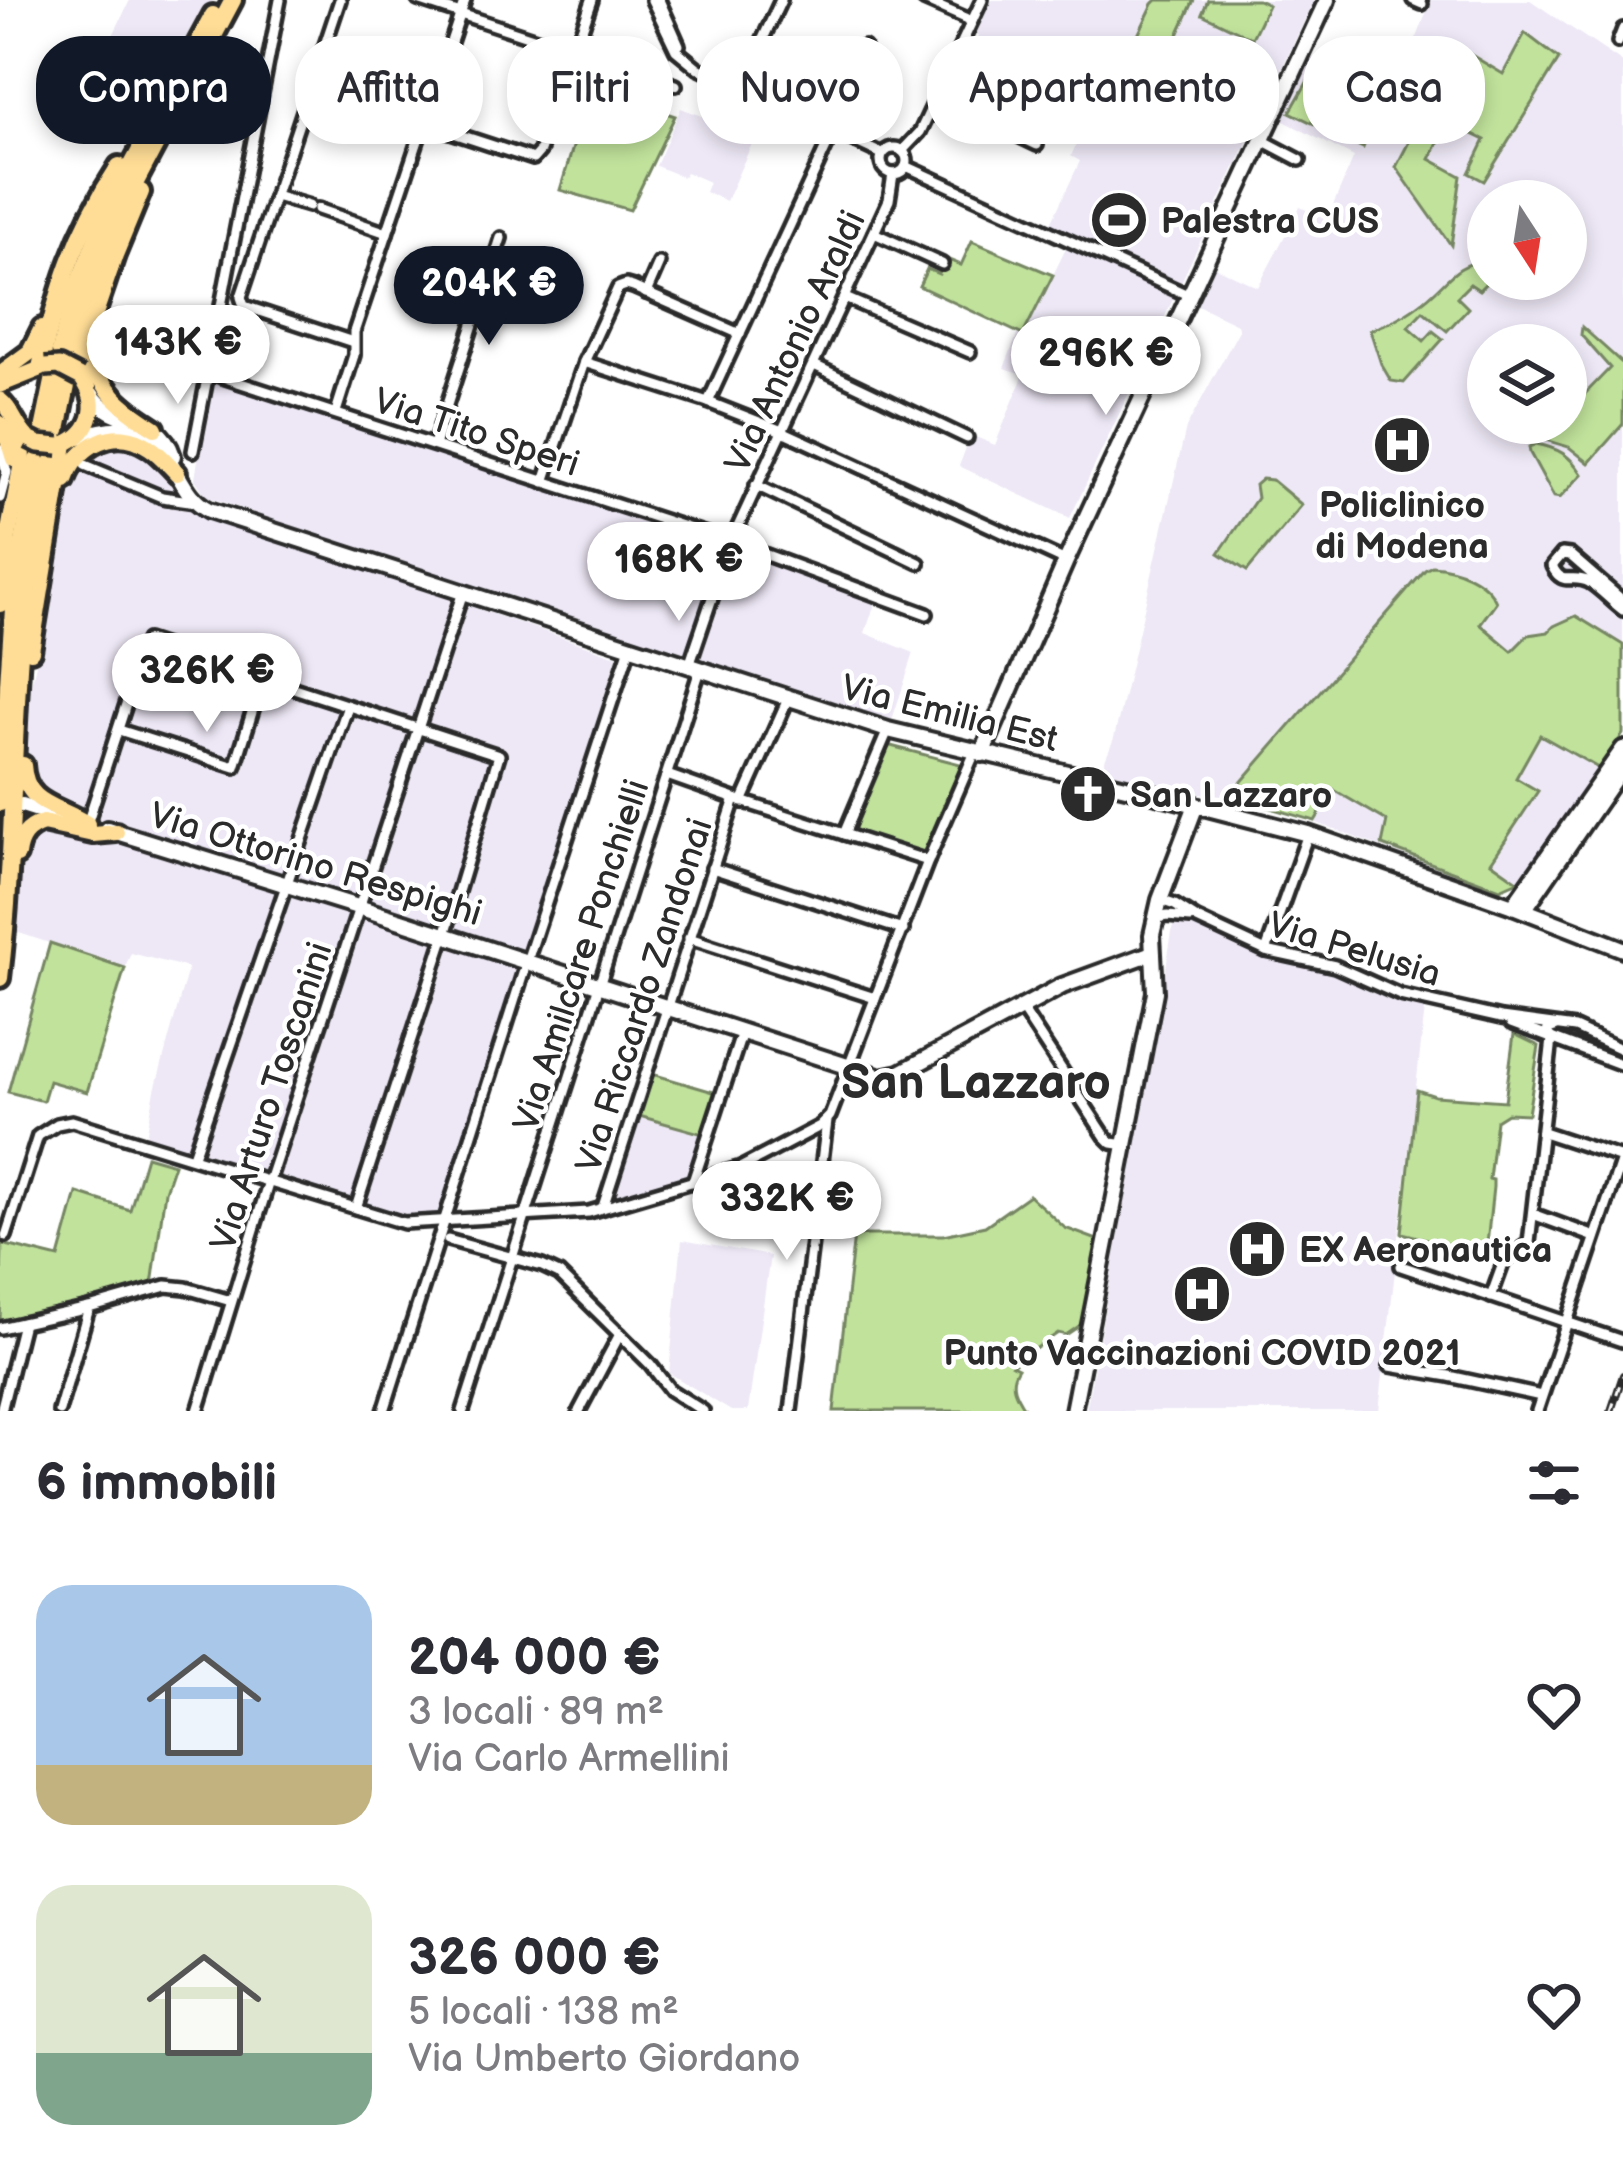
<!DOCTYPE html>
<html lang="it">
<head>
<meta charset="utf-8">
<style>
	:root { --surface:#fff; --page:#f7f7f7; --text:#2b2b33; --muted:#7c7c81; --accent:#111827 }
	body { margin:0; font-family:"Balsamiq Sans",sans-serif; background:var(--page); color:var(--text); height:100vh; display:flex; flex-direction:column; font-size:45px; white-space:nowrap }
	* { box-sizing:border-box; margin:0 }
	p { font-size:39px; color:var(--muted) }
	.icon { flex:none; width:66px; height:66px; fill:none; stroke:currentColor; stroke-width:2; stroke-linecap:round; stroke-linejoin:round }
	.map { position:relative; height:1411px; overflow:hidden }
	.panel { display:flex; flex-direction:column; background:var(--surface); flex:1 }
	.panel>* { flex:none }
	.hud { position:absolute; left:36px; top:36px; width:1551px; height:108px; display:flex; gap:24px }
	.needle { width:78px; rotate:168deg }
	.tools { position:absolute; left:1467px; top:180px; display:grid; gap:24px }
	.tools a { display:grid; place-items:center; width:120px; height:120px; border-radius:50%; background:var(--surface); box-shadow:0 6px 18px #0003; font-size:60px }
	.price { position:absolute; translate:-50% -102px; padding:0 27px; border-radius:42px; background:#fff; color:#222; font-size:39px; line-height:78px; filter:drop-shadow(0 3px 6px #0008) }
	.price::after { content:''; position:absolute; left:50%; top:72px; width:36px; height:27px; margin-left:-18px; background:inherit; clip-path:polygon(0 0,100% 0,50% 100%) }
	.price.active { background:var(--accent); color:#fff }
	ul { padding:0; list-style:none }
	li { display:flex; align-items:center; gap:36px; height:300px; padding:0 36px }
	li span { display:grid; place-items:center; flex:none; width:336px; height:240px; border-radius:36px; color:#555 }
	li>.icon { margin-inline-start:auto }
	span .icon { width:144px; height:144px; fill:#fffc; stroke-width:1 }
	li b { font-size:51px }
	h2 { display:flex; justify-content:space-between; align-items:center; height:144px; padding:0 36px; font-size:51px }
	.pill { padding:0 42px; border-radius:48px; background:var(--surface); box-shadow:0 6px 18px #0003; font-size:42px; line-height:108px }
	.pill.active { background:var(--accent); color:#fff }
	.map>svg:first-child { display:block }
	.built { fill:#eee8f6; fill-rule:evenodd }
	.green { fill:#c0e29b; stroke:#768663; stroke-width:3 }
	.lines { fill:none; stroke-linecap:round; stroke-linejoin:round }
	.street-casing { stroke:#2b2b2b; stroke-width:18 }
	.secondary-casing { stroke:#2b2b2b; stroke-width:22 }
	.primary-casing { stroke:#2b2b2b; stroke-width:24 }
	.highway-casing { stroke:#2b2b2b; stroke-width:26 }
	.street { stroke:#fff; stroke-width:9 }
	.secondary { stroke:#fff; stroke-width:14 }
	.primary { stroke:#ffdd96; stroke-width:15 }
	.highway { stroke:#ffdd96; stroke-width:16 }
	.rail-casing { stroke:#2b2b2b; stroke-width:8 }
	.rail { stroke:#fff; stroke-width:3; stroke-dasharray:9; stroke-linecap:butt }
	.primary-bridge-casing { stroke:#2b2b2b; stroke-width:24; stroke-linecap:butt }
	.primary-bridge { stroke:#ffdd96; stroke-width:15 }
	.labels { text-anchor:middle; stroke-width:9; stroke-linejoin:round; paint-order:stroke }
	.poi-label { font-size:36px; font-weight:bold; fill:#2b2b2b; stroke:#fff; text-anchor:start }
	.street-label { font-size:36px; fill:#2b2b2b; stroke:#fff }
	.district-label { font-size:48px; font-weight:bold; fill:#2b2b2b; stroke:#fff }
</style>
</head>
<body>
<div class="map">
<svg width="1623" height="1411" viewBox="0 0 1623 1411">
	<rect width="100%" height="100%" fill="#fff"/>
	<filter id="ink" filterUnits="userSpaceOnUse"><feTurbulence type="fractalNoise" baseFrequency=".00833" numOctaves="2"/><feDisplacementMap in="SourceGraphic" scale="24" xChannelSelector="R" yChannelSelector="G"/><feConvolveMatrix kernelMatrix="1 2 1 2 8 2 1 2 1" color-interpolation-filters="sRGB"/></filter>
	<g filter="url(#ink)">
		<g class="built">
			<polygon points="130,0 213,0 182,62 154,108 92,79"/>
			<polygon points="992,0 1314,0 1070,518 959,466 971,435 995,445 1024,374 1004,368 1018,333 1024,335 1072,236 1050,225 1080,161 1071,156 1085,125 960,70 971,45 976,44 979,36 977,32"/>
			<path d="M1431 0H1530L1623 63V736L1520 882 1498 890 1314 822 1233 798 1173 789 1101 769 1114 738 1186 428 1239 330 1237 324 1195 304 1213 266 1258 287 1300 207 1327 219 1354 157 1282 120 1312 58 1347 78 1368 94 1382 95 1388 91 1398 76 1418 35ZM1488 201H1566V279H1488ZM1488 345H1566V423H1488Z"/>
			<polygon points="681,108 755,137 726,201 705,192 709,182 686,172 683,177 656,166"/>
			<polygon points="213,381 220,381 876,601 865,633 914,653 892,720 359,550 206,496 195,479 210,384"/>
			<polygon points="128,443 158,462 184,504 197,514 617,656 439,1216 405,1219 146,1136 155,1090 188,968 131,953 125,968 13,931 29,693 41,644 49,578 69,481 91,450"/>
			<polygon points="1186,923 1263,957 1332,973 1393,1002 1425,1009 1379,1411 1086,1411 1146,1087 1173,926"/>
			<polygon points="652,1074 717,1093 689,1177 613,1198"/>
			<polygon points="682,1240 770,1256 748,1411 731,1411 669,1373"/>
		</g>
		<g class="green">
			<polygon points="1157,0 1194,0 1171,50 1138,35 1153,4"/>
			<polygon points="1208,0 1258,0 1268,5 1252,38 1202,14"/>
			<polygon points="1525,33 1559,59 1484,181 1469,173 1485,140 1448,122 1430,159 1461,176 1451,245 1396,167 1458,47 1503,74"/>
			<polygon points="1319,70 1359,110 1377,113 1363,148 1290,112 1313,72"/>
			<polygon points="591,88 675,116 630,210 560,190"/>
			<polygon points="972,241 1053,275 1023,335 919,286 927,269 939,274 946,259 961,265"/>
			<path d="M1484 261 1490 279 1479 290 1470 284 1457 297 1468 308 1447 331 1423 311 1408 327 1424 341 1433 331 1443 339 1404 383 1391 381 1381 364 1370 330C1394 322 1417 308 1436 290 1452 275 1461 263 1484 261Z"/>
			<polygon points="1582,327 1623,364 1623,424 1589,463 1569,447 1539,438 1551,423 1566,423 1566,386 1581,398 1610,368 1581,335"/>
			<path d="M1536 444C1558 448 1570 455 1582 474L1560 498 1554 497 1530 453 1529 447Z"/>
			<polygon points="1262,479 1272,480 1302,505 1247,571 1219,553 1257,498 1255,485"/>
			<path d="M1432 566C1455 567 1487 580 1496 602L1480 624 1512 651 1528 635 1548 632 1554 626 1576 616 1623 645V734L1600 769 1540 735 1516 778 1538 791 1491 862 1518 881 1500 889 1382 845 1387 821 1334 790 1315 821 1243 800 1238 793 1239 785 1425 570Z"/>
			<polygon points="887,745 964,765 926,854 854,831"/>
			<polygon points="50,943 125,968 87,1092 49,1081 43,1101 8,1092"/>
			<polygon points="1514,1034 1539,1046 1528,1114 1507,1113 1496,1120 1489,1179 1493,1180 1493,1187 1486,1254 1402,1233 1417,1090 1435,1096 1505,1101"/>
			<polygon points="652,1074 717,1093 703,1134 639,1116"/>
			<polygon points="146,1156 174,1164 165,1191 152,1285 87,1304 0,1324 2,1244 59,1258 77,1193 130,1210"/>
			<path d="M1029 1195 1065 1228 1100 1241 1085 1322 1066 1335 1058 1333 1012 1365 1018 1368C1007 1384 1017 1397 1026 1411H834L854 1235H943L985 1226Z"/>
		</g>
		<g class="lines">
			<g class="street-casing">
				<g id="street">
					<polyline points="340,0 241,297 244,306 353,342"/>
					<polyline points="418,0 676,85"/>
					<polyline points="652,0 676,50 698,68 882,154"/>
					<polyline points="659,0 679,45"/>
					<polyline points="924,0 972,21"/>
					<polyline points="1413,0 1422,4"/>
					<polyline points="1618,42 1623,29"/>
					<polyline points="311,86 347,98"/>
					<polyline points="741,86 781,0"/>
					<polyline points="937,97 1037,145"/>
					<polyline points="356,101 533,159 540,151 592,0"/>
					<polyline points="828,128 864,47"/>
					<polyline points="1262,140 1300,160"/>
					<circle cx="894" cy="161" r="13"/>
					<polyline points="902,151 920,132 982,0"/>
					<polyline points="906,166 1190,296"/>
					<polyline points="275,196 309,206"/>
					<polyline points="318,209 387,233"/>
					<polyline points="874,233 942,264"/>
					<polyline points="646,293 659,263"/>
					<polyline points="845,298 970,352"/>
					<polyline points="584,362 708,402 782,431 1066,561"/>
					<polyline points="814,365 967,438"/>
					<polyline points="207,372 731,542 927,614"/>
					<polyline points="708,402 834,130"/>
					<polyline points="336,412 354,355 354,332 465,0"/>
					<polyline points="434,445 501,238"/>
					<polyline points="0,449 7,472 0,498"/>
					<polyline points="193,451 280,0"/>
					<polyline points="85,465 162,497 196,502"/>
					<polyline points="544,482 584,362 618,288 626,285 633,287 740,334"/>
					<polyline points="756,485 919,563"/>
					<path d="M1623 601 1570 555 1562 554 1552 566C1563 588 1571 573 1589 582 1601 589 1612 602 1623 610"/>
					<polyline points="689,666 731,542 889,200 893,174"/>
					<polyline points="119,730 235,767 263,677"/>
					<polyline points="667,775 735,799 928,861"/>
					<polyline points="742,802 788,699"/>
					<polyline points="87,824 147,640 499,755 445,935 356,1208"/>
					<polyline points="844,834 888,730"/>
					<polyline points="712,868 903,930"/>
					<polyline points="1160,900 1175,905 1197,919 1266,951 1335,966 1400,995 1501,1018 1575,1028 1623,1050"/>
					<polyline points="1155,919 1167,916 1191,918"/>
					<polyline points="689,938 875,998"/>
					<polyline points="1266,951 1308,834"/>
					<polyline points="1020,1006 1105,1136 1112,1143 1126,1145"/>
					<polyline points="1511,1023 1623,1065"/>
					<polyline points="1543,1132 1622,1158"/>
					<polyline points="193,1156 348,706"/>
					<polyline points="693,1182 742,1032"/>
					<polyline points="603,1207 735,799"/>
					<polyline points="1533,1214 1595,1237"/>
					<polyline points="6,1236 38,1136 57,1124 72,1121 404,1223 589,1212 742,1167 820,1126 830,1116 928,861 975,752"/>
					<polyline points="448,1240 542,1266 559,1274 650,1364 670,1390 703,1411"/>
					<polyline points="1401,1266 1622,1341"/>
					<polyline points="1491,1297 1504,1261 1529,1243 1552,1039 1547,1033 1548,1029 1555,1027"/>
					<polyline points="0,1328 89,1308 166,1286 186,1288 231,1301"/>
					<polyline points="1390,1366 1449,1376 1541,1396"/>
					<polyline points="1,1411 23,1323"/>
					<polyline points="59,1411 89,1308"/>
					<polyline points="198,1411 269,1181 463,592"/>
					<polyline points="384,1411 527,961 630,647"/>
					<polyline points="463,1411 700,670"/>
					<polyline points="579,1411 620,1334"/>
					<polyline points="791,1411 827,1121"/>
					<polyline points="1537,1411 1623,1156"/>
				</g>
			</g>
			<g class="secondary-casing">
				<g id="secondary">
					<path d="M91 393C115 431 158 409 173 456"/>
					<path d="M78 437C122 422 149 424 174 468 184 485 190 500 209 510L888 730 1130 788 1308 834 1513 906 1623 949"/>
					<polyline points="982,754 1066,561 1327,0"/>
					<polyline points="22,805 63,818"/>
					<polyline points="107,829 361,908 881,1077 900,1073 1062,986 1152,953"/>
					<polyline points="1513,906 1623,749"/>
					<polyline points="1524,910 1623,766"/>
					<polyline points="1073,1411 1155,992 1152,935 1160,900 1196,805"/>
				</g>
			</g>
			<g class="primary-casing">
				<g id="primary">
					<polyline points="0,385 45,367"/>
					<path d="M0 400C13 410 15 425 27 437"/>
					<path d="M59 446C91 436 102 406 82 379"/>
				</g>
			</g>
			<g class="highway-casing">
				<g id="highway">
					<polyline points="60,351 73,297 109,207 213,15"/>
					<path d="M92 351C99 390 123 408 155 428"/>
					<polyline points="73,355 86,302 120,212 233,0"/>
					<path d="M40 368C57 291 75 233 119 166"/>
					<polyline points="0,374 30,352 42,328"/>
					<polyline points="88,387 84,362 84,346 115,255 141,192"/>
					<polyline points="0,424 6,433 14,459"/>
					<polyline points="43,430 54,377"/>
					<polyline points="58,430 68,381"/>
					<path d="M65 480C78 445 115 424 149 447 160 454 168 464 177 473"/>
					<polyline points="0,604 8,536 22,463 21,431"/>
					<polyline points="31,651 65,444"/>
					<path d="M23 765C25 805 57 805 87 824"/>
					<polyline points="0,803 14,594 37,460"/>
					<path d="M17 855C19 839 26 828 43 823L93 834 116 832"/>
					<path d="M0 978C13 871 12 762 20 654 25 589 38 525 52 462"/>
				</g>
			</g>
			<use href="#street" class="street"/>
			<use href="#secondary" class="secondary"/>
			<use href="#primary" class="primary"/>
			<use href="#highway" class="highway"/>
			<g class="rail-casing">
				<polyline id="rail" points="1611,1411 1623,1375"/>
			</g>
			<use href="#rail" class="rail"/>
			<g class="primary-bridge-casing">
				<g id="primary-bridge">
					<polyline points="45,367 59,366 80,377"/>
					<polyline points="29,439 39,444 59,446"/>
				</g>
			</g>
			<use href="#primary-bridge" class="primary-bridge"/>
		</g>
	</g>
	<defs>
		<g id="stadium-disc" transform="scale(3)"><circle r="9.5" fill="#2b2b2b" stroke="#fff"/><path d="M0-5a6.5 5 0 1 0 0 10a6.5 5 0 1 0 0-10ZM-3.5-1.8h7v3.6h-7Z" fill="#fff"/></g>
		<g id="hospital-disc" transform="scale(3)"><circle r="9.5" fill="#2b2b2b" stroke="#fff"/><path d="M-5-5h3v3.5h4V-5h3V5h-3V1.5h-4V5h-3Z" fill="#fff"/></g>
		<g id="church-disc" transform="scale(3)"><circle r="9.5" fill="#2b2b2b" stroke="#fff"/><path d="M-1.2-6h2.4v3.5h3.3v2.4h-3.3V6h-2.4V-.1h-3.3v-2.4h3.3Z" fill="#fff"/></g>
	</defs>
	<g fill-rule="evenodd">
		<use href="#stadium-disc" x="1119" y="220"/>
		<use href="#hospital-disc" x="1402" y="445"/>
		<use href="#church-disc" x="1088" y="794"/>
		<use href="#hospital-disc" x="1257" y="1249"/>
		<use href="#hospital-disc" x="1202" y="1294"/>
	</g>
	<g class="labels">
		<g class="poi-label">
			<text x="1161" y="233">Palestra CUS</text>
			<text x="1402" y="517" text-anchor="middle">Policlinico<tspan x="1402" dy="41">di Modena</tspan></text>
			<text x="1130" y="807">San Lazzaro</text>
			<text x="1299" y="1262">EX Aeronautica</text>
			<text x="1202" y="1365" text-anchor="middle">Punto Vaccinazioni COVID 2021</text>
		</g>
		<g class="street-label">
			<text transform="translate(794 341) rotate(-65)" y="13">Via Antonio Araldi</text>
			<text transform="translate(477 431) rotate(18)" y="13">Via Tito Speri</text>
			<text transform="translate(950 712) rotate(14)" y="13">Via Emilia Est</text>
			<text transform="translate(316 863) rotate(17)" y="13">Via Ottorino Respighi</text>
			<text transform="translate(1355 948) rotate(17)" y="13">Via Pelusia</text>
			<text transform="translate(580 955) rotate(-72)" y="13">Via Amilcare Ponchielli</text>
			<text transform="translate(643 995) rotate(-72)" y="13">Via Riccardo Zandonai</text>
			<text transform="translate(270 1096) rotate(-72)" y="13">Via Arturo Toscanini</text>
		</g>
		<g class="district-label">
			<text x="976" y="1098">San Lazzaro</text>
		</g>
	</g>
</svg>
<div class="tools">
<a><svg class="needle" viewBox="-14 -14 28 28"><path d="M0-13l5 13h-10z" fill="#e53935"/><path d="M0 13l5-13h-10z" fill="#7c7c81"/></svg></a>
<a><svg class="icon" aria-label="layers" viewBox="0 0 24 24"><path d="M12 4l9 5-9 5-9-5zM3 14l9 5 9-5"/></svg></a>
</div>
<b class="price active" style="left:489px;top:348px">204K €</b>
<b class="price" style="left:178px;top:407px">143K €</b>
<b class="price" style="left:1106px;top:418px">296K €</b>
<b class="price" style="left:679px;top:624px">168K €</b>
<b class="price" style="left:207px;top:735px">326K €</b>
<b class="price" style="left:787px;top:1263px">332K €</b>
<div class="hud">
<a class="pill active">Compra</a>
<a class="pill">Affitta</a>
<a class="pill">Filtri</a>
<a class="pill">Nuovo</a>
<a class="pill">Appartamento</a>
<a class="pill">Casa</a>
</div>
</div>
<section class="panel">
<h2>6 immobili<svg class="icon" aria-label="filters" viewBox="0 0 24 24"><path d="M4 7h16M4 17h16"/><circle cx="9" cy="7" r="2"/><circle cx="15" cy="17" r="2"/></svg></h2>
<ul>
<li><span style="background:linear-gradient(#a9c7e8 75%,#c2b280 0)"><svg class="icon" aria-label="home" viewBox="0 0 24 24"><path d="M3 11l9-7 9 7M6 9v11h12V9"/></svg></span><div><b>204 000 €</b><p>3 locali · 89 m²</p><p>Via Carlo Armellini</p></div><svg class="icon" aria-label="heart" viewBox="0 0 24 24"><path d="M12 20l-8-8c-3-5 5-10 8-4 3-6 11-1 8 4z"/></svg></li>
<li><span style="background:linear-gradient(#dfe7d0 70%,#7fa58c 0)"><svg class="icon" aria-label="home" viewBox="0 0 24 24"><path d="M3 11l9-7 9 7M6 9v11h12V9"/></svg></span><div><b>326 000 €</b><p>5 locali · 138 m²</p><p>Via Umberto Giordano</p></div><svg class="icon" aria-label="heart" viewBox="0 0 24 24"><path d="M12 20l-8-8c-3-5 5-10 8-4 3-6 11-1 8 4z"/></svg></li>
</ul>
</section>
</body>
</html>
